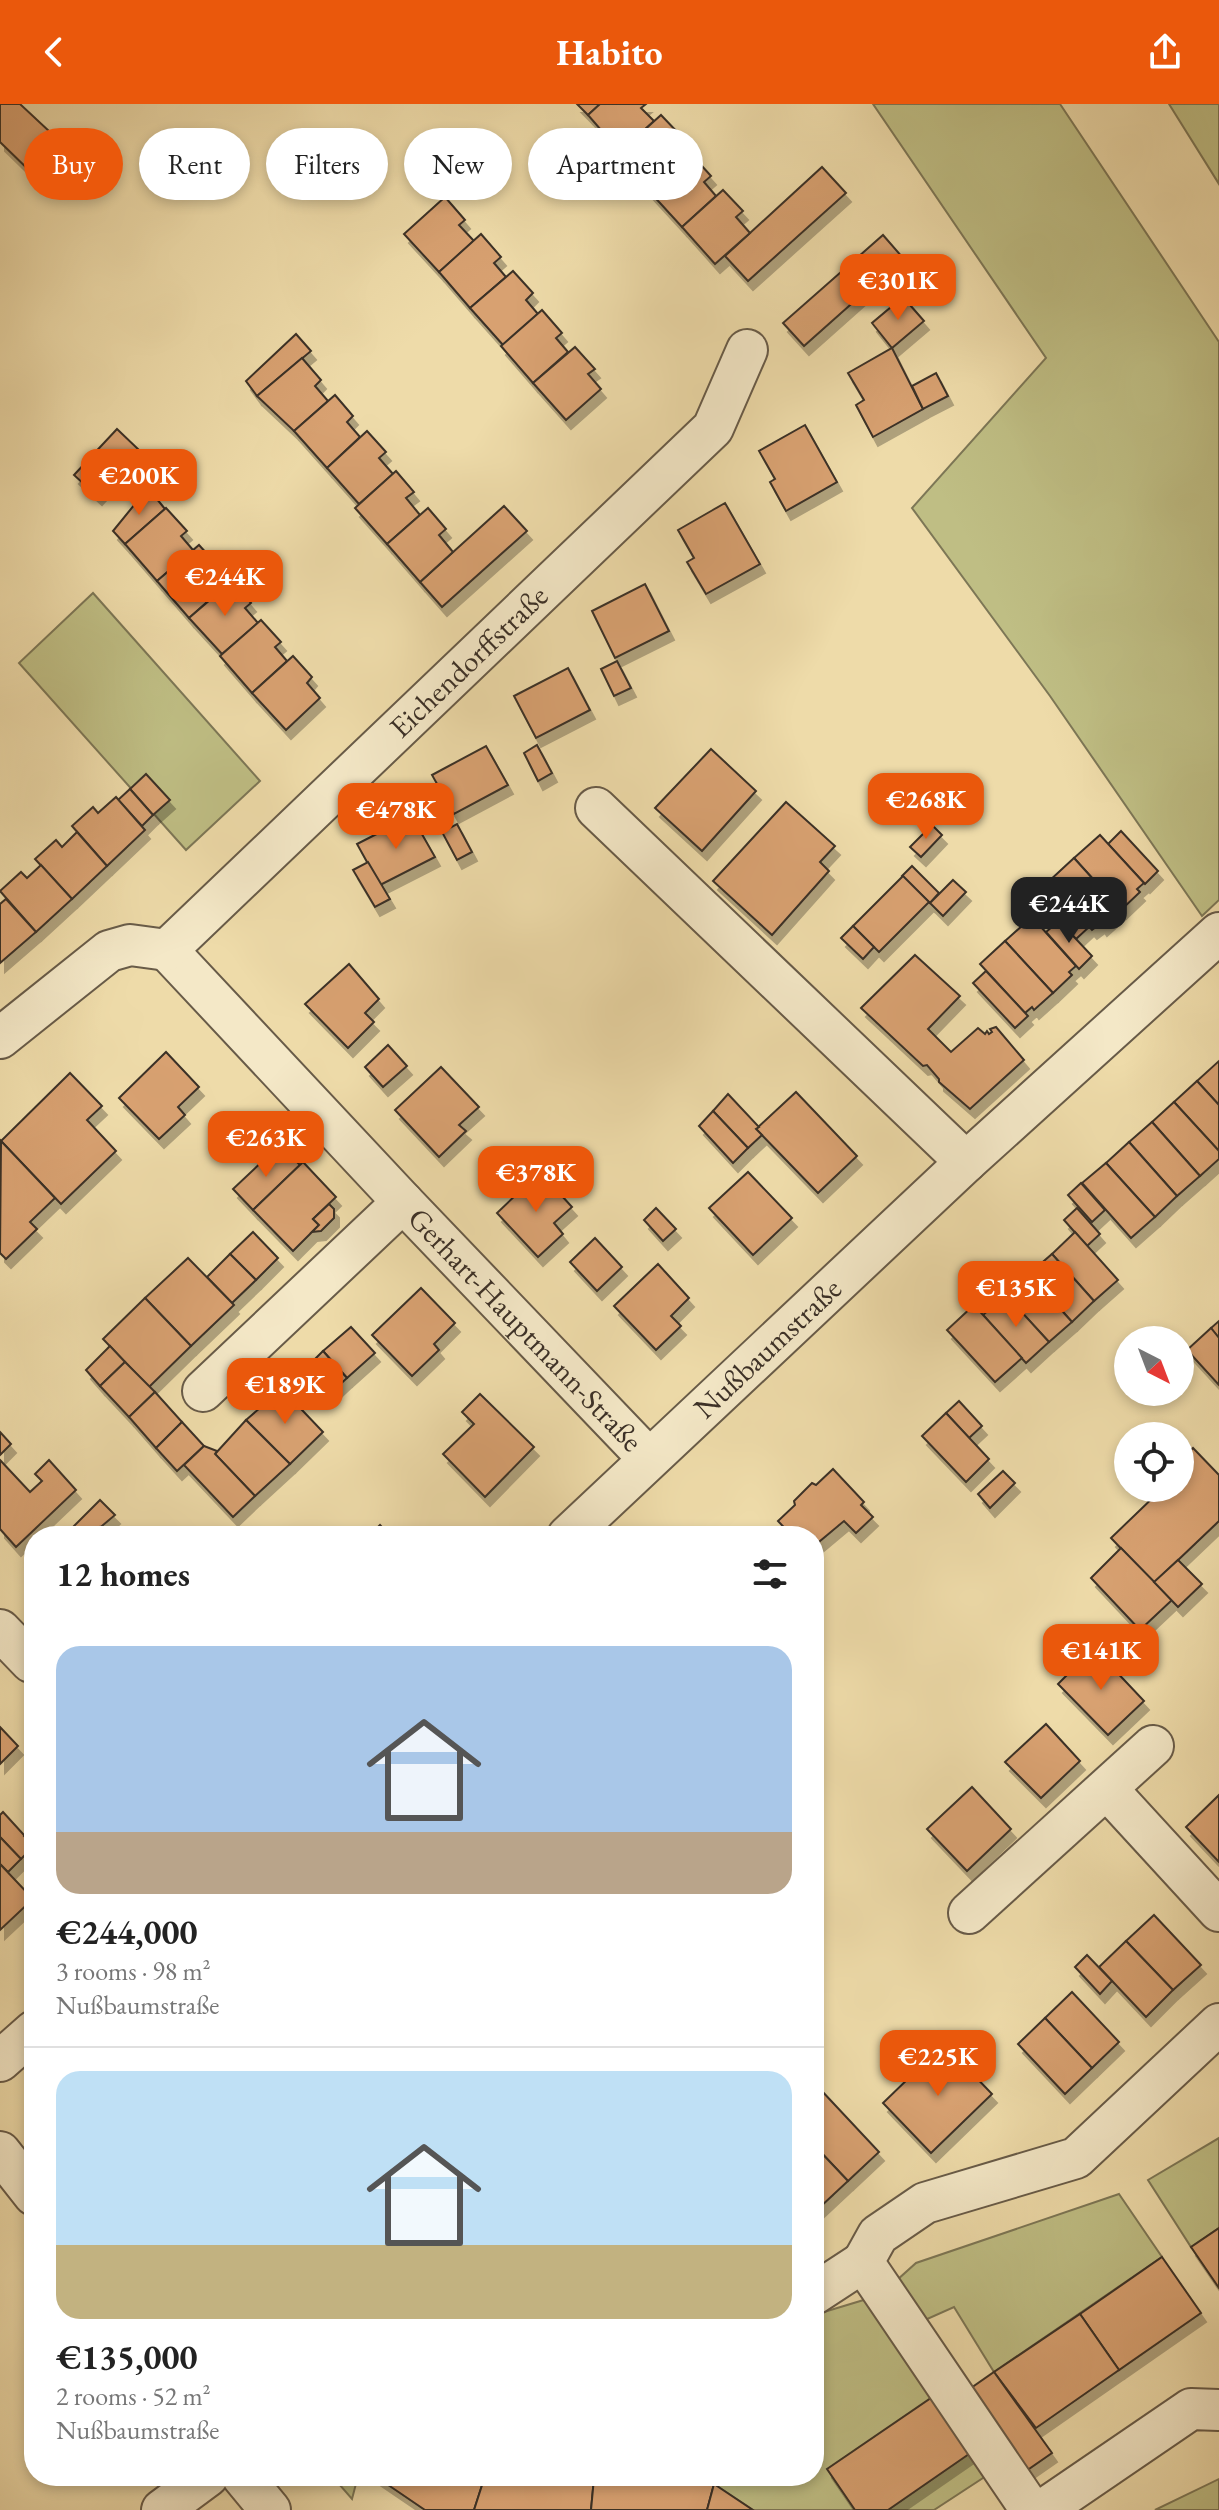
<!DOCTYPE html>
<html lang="en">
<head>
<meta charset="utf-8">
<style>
	:root { --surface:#fff; --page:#f2f2f2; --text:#222; --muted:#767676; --line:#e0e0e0; --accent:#ea580c }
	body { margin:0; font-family:"EB Garamond",serif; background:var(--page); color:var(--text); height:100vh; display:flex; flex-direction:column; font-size:30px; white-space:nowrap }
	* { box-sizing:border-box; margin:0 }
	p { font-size:26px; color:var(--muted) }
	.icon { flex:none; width:44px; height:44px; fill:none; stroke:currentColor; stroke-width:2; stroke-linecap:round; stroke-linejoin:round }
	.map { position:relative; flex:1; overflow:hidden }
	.panel { position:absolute; left:24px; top:1422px; width:800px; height:960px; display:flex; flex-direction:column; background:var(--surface); border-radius:32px; box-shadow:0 4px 12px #0003 }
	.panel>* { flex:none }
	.top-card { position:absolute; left:24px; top:24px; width:800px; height:72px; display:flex; gap:16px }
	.needle { width:52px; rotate:138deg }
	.controls { position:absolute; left:1114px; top:1222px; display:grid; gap:16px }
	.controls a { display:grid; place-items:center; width:80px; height:80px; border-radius:50%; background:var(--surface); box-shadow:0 4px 12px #0003; font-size:40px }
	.price { position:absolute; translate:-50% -68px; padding:0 18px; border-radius:16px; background:var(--accent); color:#fff; font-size:26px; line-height:52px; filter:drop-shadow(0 2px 4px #0008) }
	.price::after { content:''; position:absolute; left:50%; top:48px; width:24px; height:18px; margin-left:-12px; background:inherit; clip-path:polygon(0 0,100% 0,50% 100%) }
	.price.active { background:#222; color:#fff }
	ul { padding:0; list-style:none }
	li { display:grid; align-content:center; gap:16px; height:424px; padding:0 32px }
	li+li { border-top:2px solid var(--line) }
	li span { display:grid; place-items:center; height:248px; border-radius:24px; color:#555 }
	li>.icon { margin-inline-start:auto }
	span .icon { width:144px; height:144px; fill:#fffc; stroke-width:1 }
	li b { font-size:34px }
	h2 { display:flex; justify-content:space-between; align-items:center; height:96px; padding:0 32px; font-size:34px }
	.tag { padding:0 28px; border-radius:36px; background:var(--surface); box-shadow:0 4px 12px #0003; font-size:28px; line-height:72px }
	.tag.active { background:var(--accent); color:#fff }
	header { display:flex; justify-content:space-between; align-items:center; height:104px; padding:0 32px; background:var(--accent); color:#fff; font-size:36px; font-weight:700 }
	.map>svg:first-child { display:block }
	.green { fill:#bfbe84; stroke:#7d7756; stroke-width:2 }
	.building { fill:#d8a171; stroke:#3b3027; stroke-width:2; filter:url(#shadow) }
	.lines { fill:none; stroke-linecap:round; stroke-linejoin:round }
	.minor-casing { stroke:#685b48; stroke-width:44 }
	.minor { stroke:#f4e8c7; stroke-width:40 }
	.labels { text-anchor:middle; stroke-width:7; stroke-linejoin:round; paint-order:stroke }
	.street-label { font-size:30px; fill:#3b3027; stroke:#f4e8c7 }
</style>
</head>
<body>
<header><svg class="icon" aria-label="back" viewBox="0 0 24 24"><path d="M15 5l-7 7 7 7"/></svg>Habito<svg class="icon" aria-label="share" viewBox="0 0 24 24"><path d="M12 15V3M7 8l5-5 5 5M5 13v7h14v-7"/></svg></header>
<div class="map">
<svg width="1219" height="2406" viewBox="0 0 1219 2406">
	<defs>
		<filter id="shadow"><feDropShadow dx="5" dy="9" stdDeviation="0" flood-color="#0004"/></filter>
	</defs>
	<rect width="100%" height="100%" fill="#eedba9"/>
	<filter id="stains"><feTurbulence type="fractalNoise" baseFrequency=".0025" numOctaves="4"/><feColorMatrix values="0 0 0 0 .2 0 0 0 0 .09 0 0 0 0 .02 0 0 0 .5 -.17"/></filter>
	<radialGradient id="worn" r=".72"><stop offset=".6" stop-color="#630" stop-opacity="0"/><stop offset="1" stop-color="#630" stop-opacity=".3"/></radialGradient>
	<g class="green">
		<polygon points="873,0 1060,0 1219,238 1219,796 1202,812 1050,592 912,404 1046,254"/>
		<polygon points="1169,0 1219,0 1219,80"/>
		<polygon points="93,489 260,677 186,746 19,559"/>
		<polygon points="1219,2034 1219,2124 1191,2143 1148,2076"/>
		<polygon points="1119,2090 1162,2153 994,2268 954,2203 925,2216 896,2177 916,2159"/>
		<polygon points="867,2195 986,2372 934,2406 753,2406 714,2380 568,2372 814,2372 814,2211"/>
		<polygon points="332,2372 358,2372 352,2395"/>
		<polygon points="1219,2375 1219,2406 1155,2406"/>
	</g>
	<g class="building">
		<polygon points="0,0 20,0 65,42 35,72 0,38"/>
		<polygon points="577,0 600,0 588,11"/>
		<polygon points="600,0 646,0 641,4 654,17 620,48 588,11"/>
		<polygon points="661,11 681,32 673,39 687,53 654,83 620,48"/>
		<polygon points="691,50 711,72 704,78 716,92 682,123 649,87"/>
		<polygon points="822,63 846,89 748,177 725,152"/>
		<polygon points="723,86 743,107 736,113 750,129 715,160 682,123"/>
		<polygon points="445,93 465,116 459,121 474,137 439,168 404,130"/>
		<polygon points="481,130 501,153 494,159 506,173 470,204 439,168"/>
		<polygon points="883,131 903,154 804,242 783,219"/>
		<polygon points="513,167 533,189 526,196 538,210 503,241 470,204"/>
		<polygon points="903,193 924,217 892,244 872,219"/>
		<polygon points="542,206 562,229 556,234 568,248 533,279 501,242"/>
		<polygon points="296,230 311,247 257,292 246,277"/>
		<polygon points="575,243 595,265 588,270 601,285 566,316 533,279"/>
		<polygon points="892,244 923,305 873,333 856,301 864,296 848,269"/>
		<polygon points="302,254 321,276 315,282 328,297 294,327 257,292"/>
		<polygon points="936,269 948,292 923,305 912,282"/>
		<polygon points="335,291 353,312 347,318 360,333 327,364 294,327"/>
		<polygon points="805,321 837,378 786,407 770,378 775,375 759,347"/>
		<polygon points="117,325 139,346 97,392 74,371"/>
		<polygon points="367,327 386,348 379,354 393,370 359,400 327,364"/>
		<polygon points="396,367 414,388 406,394 420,411 387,440 355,404"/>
		<polygon points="148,384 165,405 125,440 113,427"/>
		<polygon points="725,399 760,460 706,490 687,458 694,454 678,426"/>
		<polygon points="504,402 527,427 442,503 420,478"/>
		<polygon points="166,404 187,427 181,432 193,446 157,477 125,440"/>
		<polygon points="428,404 446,425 439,431 453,448 420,478 387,440"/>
		<polygon points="199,441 219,463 213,469 225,482 189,514 157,477"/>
		<polygon points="232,477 251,499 245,504 258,519 222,550 189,514"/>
		<polygon points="645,480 669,527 615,554 592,507"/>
		<polygon points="261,516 281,538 275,543 287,557 252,589 220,552"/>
		<polygon points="293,552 312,573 307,579 320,594 286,626 252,589"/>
		<polygon points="617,557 631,584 614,592 601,565"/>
		<polygon points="568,564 590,606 536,634 514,592"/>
		<polygon points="537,641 552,669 538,677 524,649"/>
		<polygon points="486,642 508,681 454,710 432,671"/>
		<polygon points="711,645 756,687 702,747 655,704"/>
		<polygon points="146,670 170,696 153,711 130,685"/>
		<polygon points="130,685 153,711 142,722 118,696"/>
		<polygon points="116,693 145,726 107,762 72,722 93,703 98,709"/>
		<polygon points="786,698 835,742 820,758 829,767 772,831 713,777"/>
		<polygon points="409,711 411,711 435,753 382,780 381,783 357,740 410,713"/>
		<polygon points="457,720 472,748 457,756 442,728"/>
		<polygon points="932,721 942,731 921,753 910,743"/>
		<polygon points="1121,727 1158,767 1145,780 1108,740"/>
		<polygon points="77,728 107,762 72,795 35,755 56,736 62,743"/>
		<polygon points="1100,731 1144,779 1137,785 1140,788 1121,806 1074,754"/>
		<polygon points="1074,754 1121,806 1102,823 1100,820 1092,826 1048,778"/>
		<polygon points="368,758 390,795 375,803 353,766"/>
		<polygon points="41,761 72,795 36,828 0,787 21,768 27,774"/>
		<polygon points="912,762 939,789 930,799 902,772"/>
		<polygon points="903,772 929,798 879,848 853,822"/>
		<polygon points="953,776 966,788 943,812 930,799"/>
		<polygon points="1048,778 1089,823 1076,835 1035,790"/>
		<polygon points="6,795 36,828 0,859 0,800"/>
		<polygon points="1032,813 1076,862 1069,868 1072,871 1053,889 1005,837"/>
		<polygon points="1059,817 1092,852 1079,865 1046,828"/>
		<polygon points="853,822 874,843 863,855 841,834"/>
		<polygon points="1005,837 1053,889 1034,906 1032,903 1025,909 980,860"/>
		<polygon points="915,851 960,892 928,925 951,948 978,924 985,930 987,927 989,930 992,928 990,925 996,923 1024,956 970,1005 939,978 939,975 927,961 923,962 861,904"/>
		<polygon points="349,860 379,895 365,909 374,918 348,944 305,900"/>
		<polygon points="986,867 1028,912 1015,924 973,879"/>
		<polygon points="388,941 407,962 383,983 365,963"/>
		<polygon points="166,948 199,983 178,1003 185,1011 159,1035 119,994"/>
		<polygon points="1219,957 1219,1001 1197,977"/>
		<polygon points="441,963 479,1003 459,1021 466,1027 439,1053 395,1006"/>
		<polygon points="70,969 102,1002 87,1016 116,1047 61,1100 1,1037"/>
		<polygon points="1197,977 1219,1001 1219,1047 1174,998"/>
		<polygon points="796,988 857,1052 818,1089 756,1025"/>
		<polygon points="728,990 759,1023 756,1025 762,1031 748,1044 713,1007"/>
		<polygon points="1174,998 1219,1047 1219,1055 1200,1072 1152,1018"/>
		<polygon points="713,1007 748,1044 733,1059 699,1022"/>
		<polygon points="1152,1018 1200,1072 1177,1092 1129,1038"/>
		<polygon points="1,1037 55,1094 30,1118 37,1125 6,1155 0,1149"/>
		<polygon points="1129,1038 1177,1092 1155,1113 1106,1059"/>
		<polygon points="287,1048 300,1061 253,1106 233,1085 268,1052"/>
		<polygon points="303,1058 336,1093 313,1115 319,1121 293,1147 253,1106"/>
		<polygon points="1106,1059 1155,1113 1131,1134 1082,1079"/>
		<polygon points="540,1068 572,1103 554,1119 563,1130 538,1153 497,1109"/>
		<polygon points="748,1068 792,1114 753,1151 709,1104"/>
		<polygon points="1081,1079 1105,1106 1092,1118 1068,1091"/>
		<polygon points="329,1100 334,1105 334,1114 321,1127 312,1128 319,1121 313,1115"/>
		<polygon points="656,1104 676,1125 663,1137 644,1116"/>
		<polygon points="1077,1104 1100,1130 1087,1142 1064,1116"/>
		<polygon points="253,1128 278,1154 256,1176 230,1150"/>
		<polygon points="1075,1128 1118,1176 1094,1197 1052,1150"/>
		<polygon points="595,1134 622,1163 597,1187 570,1158"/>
		<polygon points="230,1150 256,1176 232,1199 207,1173"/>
		<polygon points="1052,1150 1094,1197 1072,1218 1029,1170"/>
		<polygon points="188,1154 234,1201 191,1242 145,1194"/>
		<polygon points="658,1160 689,1194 671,1212 681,1222 656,1246 614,1202"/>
		<polygon points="1029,1170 1072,1218 1049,1238 1006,1191"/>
		<polygon points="421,1184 455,1219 434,1240 439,1246 412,1272 372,1231"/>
		<polygon points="1006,1191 1049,1238 1026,1259 983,1211"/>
		<polygon points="145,1194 191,1242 149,1283 103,1235"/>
		<polygon points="974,1201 1022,1254 995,1278 947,1226"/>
		<polygon points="1219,1217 1219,1234 1211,1224"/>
		<polygon points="351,1223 375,1249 347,1274 323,1247"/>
		<polygon points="1211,1224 1219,1234 1219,1281 1187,1246"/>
		<polygon points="110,1242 125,1258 100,1282 86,1266"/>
		<polygon points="323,1247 347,1274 332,1288 308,1262"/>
		<polygon points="125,1258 155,1288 129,1313 100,1282"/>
		<polygon points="282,1285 323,1328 290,1360 246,1316"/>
		<polygon points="155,1288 182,1318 156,1344 129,1313"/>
		<polygon points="480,1290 534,1343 485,1393 443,1350 474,1320 462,1308"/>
		<polygon points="959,1297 982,1322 969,1334 946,1309"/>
		<polygon points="946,1309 989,1355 966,1378 922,1332"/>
		<polygon points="246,1316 290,1360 255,1392 215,1350"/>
		<polygon points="182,1318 204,1342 177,1367 156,1344"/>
		<polygon points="0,1328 11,1340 0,1351"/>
		<polygon points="204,1342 217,1347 215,1350 255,1392 233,1413 184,1361"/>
		<polygon points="1193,1344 1219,1371 1219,1417 1154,1479 1111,1434 1163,1384 1180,1384 1180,1357"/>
		<polygon points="0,1356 30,1388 42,1377 35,1370 49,1356 76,1386 16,1443 0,1425"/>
		<polygon points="833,1365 864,1398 861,1401 873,1413 856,1429 844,1417 814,1442 814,1432 792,1432 778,1417 795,1401 794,1397 812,1379 816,1381"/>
		<polygon points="1003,1367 1015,1379 990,1404 978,1390"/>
		<polygon points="100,1396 115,1411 90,1432 64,1432"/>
		<polygon points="380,1421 390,1432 369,1432"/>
		<polygon points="100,1423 108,1432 90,1432"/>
		<polygon points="1121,1444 1172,1496 1140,1526 1091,1474"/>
		<polygon points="1178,1456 1202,1480 1178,1503 1154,1478"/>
		<polygon points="1094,1544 1144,1597 1108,1631 1058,1580"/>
		<polygon points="1046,1620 1080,1657 1041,1694 1005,1658"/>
		<polygon points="0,1623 18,1642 0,1660"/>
		<polygon points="972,1683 1011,1725 967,1767 927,1725"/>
		<polygon points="1219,1691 1219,1758 1186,1723"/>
		<polygon points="3,1708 34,1742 21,1755 0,1733 0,1711"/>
		<polygon points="34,1723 34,1742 24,1732"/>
		<polygon points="0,1733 21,1755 8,1768 0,1760"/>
		<polygon points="0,1760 33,1795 0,1826"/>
		<polygon points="1154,1811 1201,1861 1173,1886 1126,1837"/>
		<polygon points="1126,1837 1173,1886 1146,1913 1099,1863"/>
		<polygon points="1087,1851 1112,1877 1100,1890 1075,1863"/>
		<polygon points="1072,1888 1119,1938 1092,1964 1045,1914"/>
		<polygon points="1045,1914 1092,1964 1065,1990 1018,1940"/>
		<polygon points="944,1940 992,1990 931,2049 883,1999"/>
		<polygon points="820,1985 879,2048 848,2077 814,2041 814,1991"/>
		<polygon points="814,2041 848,2077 819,2104 814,2099"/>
		<polygon points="1219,2124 1219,2184 1191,2143"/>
		<polygon points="1162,2153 1201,2209 1119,2266 1080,2210"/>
		<polygon points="1080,2210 1119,2266 1036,2324 994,2268"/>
		<polygon points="994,2268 1052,2349 1026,2367 971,2284"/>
		<polygon points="931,2294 969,2350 888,2406 855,2406 827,2365"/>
		<polygon points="375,2372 485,2372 474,2406 425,2406"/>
		<polygon points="485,2372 594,2374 591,2406 474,2406"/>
		<polygon points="594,2374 714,2380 707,2406 591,2406"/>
		<polygon points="714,2380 753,2406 707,2406"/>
	</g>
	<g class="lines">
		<g class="minor-casing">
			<g id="minor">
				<polyline points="596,704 966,1058"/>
				<path id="s1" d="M167 846 403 1098 649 1355"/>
				<path id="s2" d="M0 934 109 847 130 841 167 846 713 324 747 246"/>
				<polyline points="203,1287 403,1098"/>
				<path id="s3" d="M568 1432 966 1058 1219 829"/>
				<polyline points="0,1526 31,1558"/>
				<polyline points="1107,1685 1219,1807"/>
				<polyline points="969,1809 1153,1642"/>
				<polyline points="0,1957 34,1927"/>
				<polyline points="0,2048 34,2091"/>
				<polyline points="814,2190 863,2158"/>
				<polyline points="242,2372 270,2406"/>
				<polyline points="162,2406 208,2372"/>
				<polyline points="1031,2406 863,2158 878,2131 925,2099 1076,2054 1219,1920"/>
				<polyline points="1043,2406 1191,2305 1219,2306"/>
			</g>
		</g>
		<use href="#minor" class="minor"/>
	</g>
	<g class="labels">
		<g class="street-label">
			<text dy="10" stroke="none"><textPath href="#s2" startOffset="616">Eichendorffstraße</textPath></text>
			<text dy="10" stroke="none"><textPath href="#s1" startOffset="522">Gerhart-Hauptmann-Straße</textPath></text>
			<text dy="10" stroke="none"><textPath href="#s3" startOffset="274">Nußbaumstraße</textPath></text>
		</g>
	</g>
	<rect width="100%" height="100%" filter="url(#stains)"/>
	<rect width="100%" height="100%" fill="url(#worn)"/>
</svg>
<div class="controls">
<a><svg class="needle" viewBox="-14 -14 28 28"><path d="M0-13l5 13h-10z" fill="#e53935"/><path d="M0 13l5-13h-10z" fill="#767676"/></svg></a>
<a><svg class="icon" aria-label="locate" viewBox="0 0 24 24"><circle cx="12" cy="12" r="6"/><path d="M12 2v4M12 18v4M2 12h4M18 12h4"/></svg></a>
</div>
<b class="price" style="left:898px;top:218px">€301K</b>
<b class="price" style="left:139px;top:413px">€200K</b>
<b class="price" style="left:225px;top:514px">€244K</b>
<b class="price" style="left:926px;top:737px">€268K</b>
<b class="price" style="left:396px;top:747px">€478K</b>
<b class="price active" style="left:1069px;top:841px">€244K</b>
<b class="price" style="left:266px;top:1075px">€263K</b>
<b class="price" style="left:536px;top:1110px">€378K</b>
<b class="price" style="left:1016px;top:1225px">€135K</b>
<b class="price" style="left:285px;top:1322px">€189K</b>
<b class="price" style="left:1101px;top:1588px">€141K</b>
<b class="price" style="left:938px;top:1994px">€225K</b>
<div class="top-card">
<a class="tag active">Buy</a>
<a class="tag">Rent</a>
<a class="tag">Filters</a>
<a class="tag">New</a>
<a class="tag">Apartment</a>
</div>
<section class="panel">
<h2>12 homes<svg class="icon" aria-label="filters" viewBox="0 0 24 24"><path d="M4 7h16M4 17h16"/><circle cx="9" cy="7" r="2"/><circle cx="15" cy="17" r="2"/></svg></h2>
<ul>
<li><span style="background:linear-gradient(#a9c7e8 75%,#b9a48a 0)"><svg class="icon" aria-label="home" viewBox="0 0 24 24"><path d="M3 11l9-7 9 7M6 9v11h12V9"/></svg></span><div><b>€244,000</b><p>3 rooms · 98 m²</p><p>Nußbaumstraße</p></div></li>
<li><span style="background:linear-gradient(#bfe0f5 70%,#c2b280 0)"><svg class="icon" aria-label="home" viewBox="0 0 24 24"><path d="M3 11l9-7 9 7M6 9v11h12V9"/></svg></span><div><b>€135,000</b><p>2 rooms · 52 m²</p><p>Nußbaumstraße</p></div></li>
</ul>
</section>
</div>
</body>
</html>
